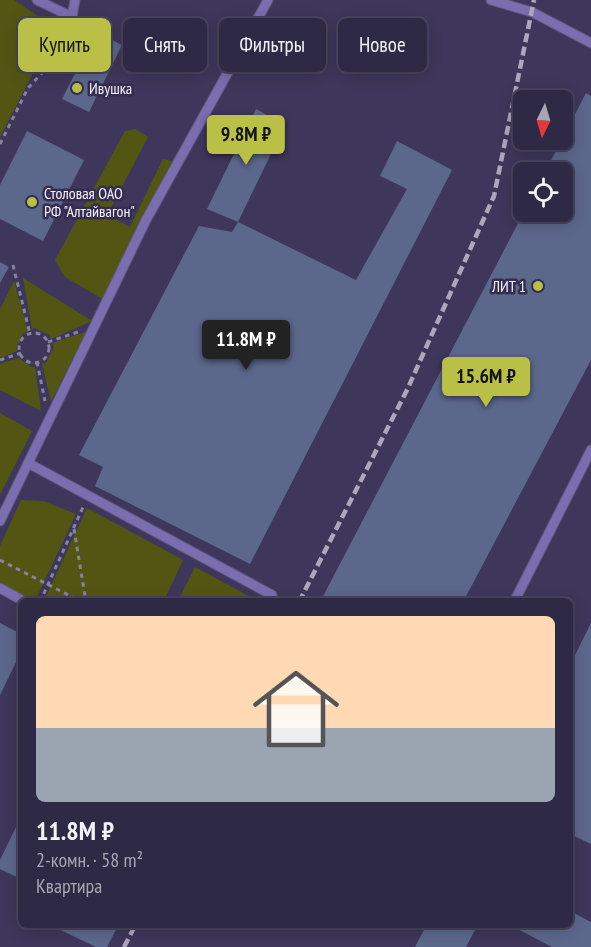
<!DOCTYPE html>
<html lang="ru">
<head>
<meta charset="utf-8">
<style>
	:root { --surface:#2e2944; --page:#3a354f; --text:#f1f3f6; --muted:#a7a6b2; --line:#49455d; --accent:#bac045 }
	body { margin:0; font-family:"PT Sans Narrow",sans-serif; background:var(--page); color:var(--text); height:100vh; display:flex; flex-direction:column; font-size:22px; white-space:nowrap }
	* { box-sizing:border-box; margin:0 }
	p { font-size:20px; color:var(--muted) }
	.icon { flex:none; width:33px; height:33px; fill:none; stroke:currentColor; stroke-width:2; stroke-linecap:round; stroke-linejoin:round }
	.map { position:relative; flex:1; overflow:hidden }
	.side { position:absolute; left:18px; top:598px; width:555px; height:330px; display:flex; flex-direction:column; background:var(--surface); border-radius:9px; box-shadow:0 3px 15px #0003,0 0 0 2px var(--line) }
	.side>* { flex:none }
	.hud { position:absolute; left:18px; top:18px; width:555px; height:54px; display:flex; gap:12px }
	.needle { width:39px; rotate:185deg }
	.controls { position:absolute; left:513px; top:90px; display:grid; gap:12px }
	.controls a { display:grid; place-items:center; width:60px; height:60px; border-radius:9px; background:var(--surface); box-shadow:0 3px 15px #0003,0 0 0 2px var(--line); font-size:30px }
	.price { position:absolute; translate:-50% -51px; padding:0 14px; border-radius:6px; background:var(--accent); color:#111; font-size:20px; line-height:39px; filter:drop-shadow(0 2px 3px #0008) }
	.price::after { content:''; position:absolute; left:50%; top:36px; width:18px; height:14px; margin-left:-9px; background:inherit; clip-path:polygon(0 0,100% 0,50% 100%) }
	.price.current { background:#222; color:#fff }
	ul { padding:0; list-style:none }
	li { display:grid; align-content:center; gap:12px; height:318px; padding:0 18px }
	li+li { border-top:2px solid var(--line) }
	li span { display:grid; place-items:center; height:186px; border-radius:9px; color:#555 }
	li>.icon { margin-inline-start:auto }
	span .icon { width:108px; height:108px; fill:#fffc; stroke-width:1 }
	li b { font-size:26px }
	.pill { padding:0 21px; border-radius:9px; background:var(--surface); box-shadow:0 3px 15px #0003,0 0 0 2px var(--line); font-size:21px; line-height:54px }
	.pill.current { background:var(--accent); color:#111 }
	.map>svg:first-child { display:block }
	.green { fill:#535613 }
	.building { fill:#5c678c }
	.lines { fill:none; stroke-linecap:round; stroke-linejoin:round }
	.lane-casing { stroke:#5b5575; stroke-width:11 }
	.path { stroke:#87839c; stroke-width:3; stroke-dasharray:4.5 4.5; stroke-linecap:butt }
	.lane { stroke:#7a6db0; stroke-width:9 }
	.rail { stroke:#aba8bc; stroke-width:4.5; stroke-dasharray:9 4.5; stroke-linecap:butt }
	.poi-dot { fill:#bac045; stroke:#342d50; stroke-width:2 }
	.labels { text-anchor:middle; stroke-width:5; stroke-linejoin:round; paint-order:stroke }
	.poi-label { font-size:16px; fill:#f4f3fc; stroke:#342d50; text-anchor:start }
</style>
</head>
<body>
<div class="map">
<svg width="591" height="947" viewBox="0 0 591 947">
	<rect width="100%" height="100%" fill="#3e375b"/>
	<g class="green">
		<polygon points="0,0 14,0 56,28 0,137"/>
		<polygon points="135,129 148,137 107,215 130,227 163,159 172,161 104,300 65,277 55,260 125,131"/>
		<polygon points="23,278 92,321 51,339 49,335 35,328 32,329"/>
		<polygon points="14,281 28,332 23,333 16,348 17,351 0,358 0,309"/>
		<polygon points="86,332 51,402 42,364 46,363 54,347 52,343"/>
		<polygon points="19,358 31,367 35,367 41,411 0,390 0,364"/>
		<polygon points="0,413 32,431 0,495"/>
		<polygon points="21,500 43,501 76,514 35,601 0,584 0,546"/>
		<polygon points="87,508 183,560 164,601 44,601"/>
		<polygon points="195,567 258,601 178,601"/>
	</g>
	<g class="building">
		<polygon points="96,32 122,45 89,112 62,99"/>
		<polygon points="586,93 591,96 591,360 463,602 320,602 524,212 562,212 562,172 545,172"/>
		<polygon points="256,109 285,125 238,222 207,209"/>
		<polygon points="27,131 84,160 43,241 0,219 0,185"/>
		<polygon points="397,141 452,170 250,564 95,486 103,467 79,455 199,226 232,232 238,222 356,280 407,189 380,176"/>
		<polygon points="0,262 9,267 0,283"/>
		<polygon points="0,623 21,634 21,652 0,695"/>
		<polygon points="591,623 591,844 570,834 570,665"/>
		<polygon points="21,817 21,879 0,869 0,860"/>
		<polygon points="570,911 591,922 591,947 552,947 514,927 515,926 570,926"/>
		<polygon points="52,926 118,926 107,947 96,947"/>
		<polygon points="426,926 477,926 466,947 415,947"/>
	</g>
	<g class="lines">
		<g class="lane-casing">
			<g id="lane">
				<polyline points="37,0 72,17"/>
				<polyline points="491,0 532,12 591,43"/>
				<polyline points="50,66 72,17 75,0"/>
				<polyline points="28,463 272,595 268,602"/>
				<polyline points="0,521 146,220 268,0"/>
				<polyline points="0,588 25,602"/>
				<polyline points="514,602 591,450"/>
			</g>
		</g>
		<g class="path">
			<polyline points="0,144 28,88 42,73"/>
			<polyline points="13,265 30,334"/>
			<circle cx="34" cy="348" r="15"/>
			<polyline points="48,342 78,332"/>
			<polyline points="0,360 21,353"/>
			<polyline points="37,362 45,401"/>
			<polyline points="74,529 86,602"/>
			<polyline points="0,560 82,602"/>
			<polyline points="40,602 84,505"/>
		</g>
		<use href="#lane" class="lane"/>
		<g class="rail">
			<polyline points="299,602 407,390 494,196 534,0"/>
			<polyline points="124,947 135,926"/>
		</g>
	</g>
	<g class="poi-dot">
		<circle cx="77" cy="88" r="6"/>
		<circle cx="32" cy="202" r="6"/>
		<circle cx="538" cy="286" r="6"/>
	</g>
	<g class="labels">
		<g class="poi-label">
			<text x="89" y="94">Ивушка</text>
			<text x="44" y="199">Столовая ОАО<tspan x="44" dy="18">РФ "Алтайвагон"</tspan></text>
			<text x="526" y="292" text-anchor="end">ЛИТ 1</text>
		</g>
	</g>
</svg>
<div class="controls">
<a><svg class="needle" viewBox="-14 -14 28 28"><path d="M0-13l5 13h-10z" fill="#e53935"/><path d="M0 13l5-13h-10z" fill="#a7a6b2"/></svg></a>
<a><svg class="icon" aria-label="locate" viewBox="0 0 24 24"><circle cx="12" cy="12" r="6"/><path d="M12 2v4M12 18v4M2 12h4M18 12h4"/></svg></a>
</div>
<b class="price" style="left:246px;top:166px">9.8M ₽</b>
<b class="price current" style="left:246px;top:371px">11.8M ₽</b>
<b class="price" style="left:486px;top:408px">15.6M ₽</b>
<div class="hud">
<a class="pill current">Купить</a>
<a class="pill">Снять</a>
<a class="pill">Фильтры</a>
<a class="pill">Новое</a>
</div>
<section class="side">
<ul>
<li><span style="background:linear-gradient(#ffd9b3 60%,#9aa5b1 0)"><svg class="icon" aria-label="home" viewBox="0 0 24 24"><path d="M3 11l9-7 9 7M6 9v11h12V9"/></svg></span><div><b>11.8M ₽</b><p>2-комн. · 58 m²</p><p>Квартира</p></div></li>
</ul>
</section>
</div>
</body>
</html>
